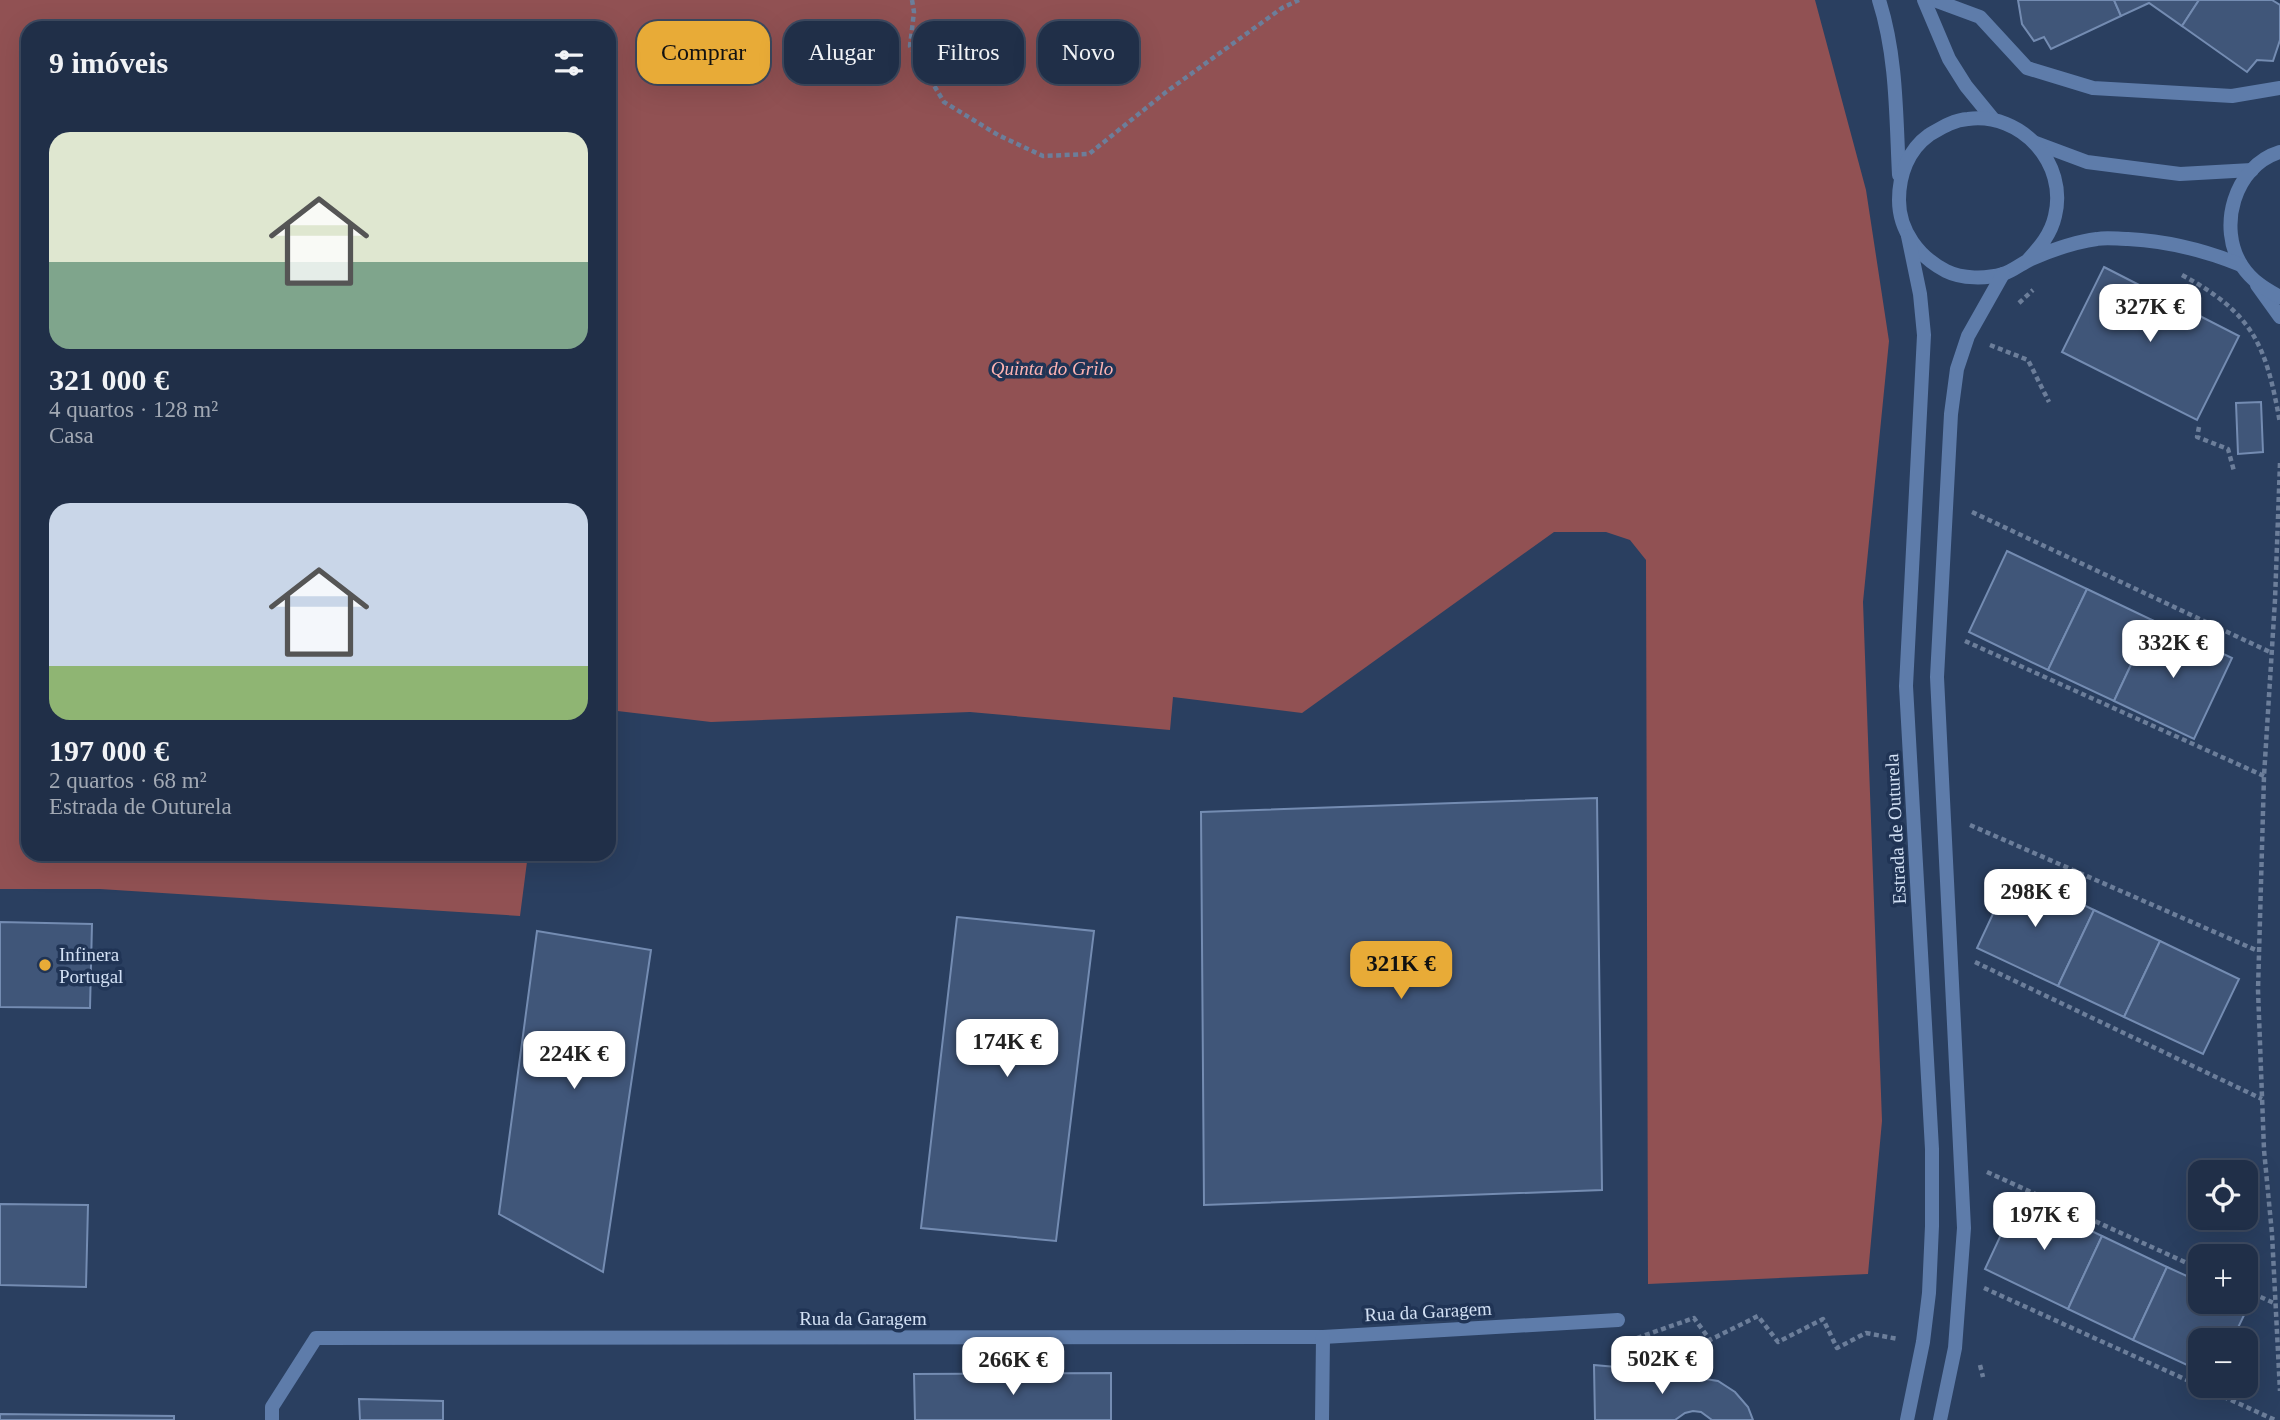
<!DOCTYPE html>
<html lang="pt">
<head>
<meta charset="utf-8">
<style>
	:root { --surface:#202f48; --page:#28374f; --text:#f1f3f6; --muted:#a2a9b4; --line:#3d4a60; --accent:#e8ab37 }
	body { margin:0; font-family:"Times New Roman",serif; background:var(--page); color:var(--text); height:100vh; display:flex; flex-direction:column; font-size:26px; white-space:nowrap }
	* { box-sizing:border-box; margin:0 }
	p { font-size:23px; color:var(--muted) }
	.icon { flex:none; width:38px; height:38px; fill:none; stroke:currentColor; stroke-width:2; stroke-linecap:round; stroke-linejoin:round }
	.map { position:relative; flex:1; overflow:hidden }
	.panel { position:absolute; left:21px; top:21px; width:595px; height:840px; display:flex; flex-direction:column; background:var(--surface); border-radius:21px; box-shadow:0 7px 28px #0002,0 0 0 2px var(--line) }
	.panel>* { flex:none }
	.banner { position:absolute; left:637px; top:21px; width:665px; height:63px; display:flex; gap:14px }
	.fabs { position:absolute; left:2188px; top:1160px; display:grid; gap:14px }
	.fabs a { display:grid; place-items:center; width:70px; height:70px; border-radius:14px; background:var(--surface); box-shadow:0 7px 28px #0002,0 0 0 2px var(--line); font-size:35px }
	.price { position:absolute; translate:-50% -60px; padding:0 16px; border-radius:14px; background:#fff; color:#222; font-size:23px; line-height:46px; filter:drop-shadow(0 2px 4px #0008) }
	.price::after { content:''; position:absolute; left:50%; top:42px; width:21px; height:16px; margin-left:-10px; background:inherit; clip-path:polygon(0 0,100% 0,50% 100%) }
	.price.current { background:var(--accent); color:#111 }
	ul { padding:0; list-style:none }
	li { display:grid; align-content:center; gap:14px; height:371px; padding:0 28px }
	li span { display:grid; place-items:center; height:217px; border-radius:21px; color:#555 }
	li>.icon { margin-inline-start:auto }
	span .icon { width:126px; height:126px; fill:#fffc; stroke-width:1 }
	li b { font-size:30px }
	h2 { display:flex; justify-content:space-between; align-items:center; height:84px; padding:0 28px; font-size:30px }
	.tag { padding:0 24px; border-radius:21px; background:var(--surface); box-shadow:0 7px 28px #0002,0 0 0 2px var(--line); font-size:24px; line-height:63px }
	.tag.current { background:var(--accent); color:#111 }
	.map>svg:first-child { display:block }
	.green { fill:#915153 }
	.building { fill:#405679; stroke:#748cb2; stroke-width:2 }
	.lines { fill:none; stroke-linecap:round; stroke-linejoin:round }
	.path { stroke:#6c7e9a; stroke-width:4.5; stroke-dasharray:5 3.5; stroke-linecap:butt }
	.service { stroke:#5e7caa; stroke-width:14 }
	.minor { stroke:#5e7caa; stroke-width:14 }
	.tertiary { stroke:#5e7caa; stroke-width:14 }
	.poi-dot { fill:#e8ab37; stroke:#203455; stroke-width:2.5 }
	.labels { text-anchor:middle; stroke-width:7; stroke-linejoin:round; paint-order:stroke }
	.park-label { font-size:19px; font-style:italic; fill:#fdb3b2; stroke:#203455 }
	.street-label { font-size:19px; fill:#d2e0f4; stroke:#203455 }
	.poi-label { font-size:19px; fill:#d2e0f4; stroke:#203455; text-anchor:start }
</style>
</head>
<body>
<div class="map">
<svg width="2280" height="1420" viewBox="0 0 2280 1420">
	<rect width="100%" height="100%" fill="#2a3f60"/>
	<polygon class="green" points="0,0 1815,0 1866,190 1889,341 1863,602 1882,1121 1868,1274 1648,1284 1646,560 1630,540 1606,532 1554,532 1302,713 1173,697 1170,730 970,712 711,722 609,710 609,28 28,28 28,854 528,854 520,916 100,889 0,889"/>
	<g class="building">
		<polygon points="2018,0 2114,0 2121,16 2051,49 2044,37 2034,41 2022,24"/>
		<polygon points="2114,0 2199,0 2182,26 2149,3 2121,16"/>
		<polygon points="2199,0 2272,0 2280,5 2280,40 2273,61 2257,60 2247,72 2182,26"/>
		<polygon points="2104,267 2239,336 2197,420 2062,352"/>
		<polygon points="2261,402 2263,452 2238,454 2236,403"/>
		<polygon points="2007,551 2087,589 2048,670 1969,632"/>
		<polygon points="2087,589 2152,620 2114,701 2048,670"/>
		<polygon points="2152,620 2232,658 2194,739 2114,701"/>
		<polygon points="1597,798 1602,1190 1204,1205 1201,812"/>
		<polygon points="2013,871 2094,910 2058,986 1977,948"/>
		<polygon points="2094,910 2160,941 2124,1017 2058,986"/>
		<polygon points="957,917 1094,931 1056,1241 921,1228"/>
		<polygon points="0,922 92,924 90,1008 0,1007"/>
		<polygon points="537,931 651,950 603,1272 499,1214"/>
		<polygon points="2160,941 2239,979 2203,1054 2124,1017"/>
		<polygon points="2019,1196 2102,1236 2068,1309 1985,1269"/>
		<polygon points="0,1204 88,1205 86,1287 0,1285"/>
		<polygon points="2102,1236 2167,1267 2133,1340 2068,1309"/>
		<polygon points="2167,1267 2200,1282 2200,1302 2243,1302 2249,1305 2232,1340 2200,1340 2200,1371 2133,1340"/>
		<polygon points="1594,1365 1673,1372 1679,1380 1699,1378 1718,1381 1735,1392 1748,1407 1753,1420 1712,1420 1701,1412 1693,1411 1685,1413 1675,1420 1595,1420"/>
		<polygon points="1111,1373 1111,1420 915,1420 914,1374"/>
		<polygon points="359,1399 443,1401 443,1420 360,1420"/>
		<polygon points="0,1414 174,1416 174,1420 0,1420"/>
	</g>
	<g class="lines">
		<g class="path">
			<polyline points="912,0 914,12 910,46 944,102 998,135 1043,156 1089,154 1166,92 1282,8 1299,0"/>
			<path d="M2182 275C2254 314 2266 345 2280 423"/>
			<polyline points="2019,303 2033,290"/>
			<polyline points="1990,345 2028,360 2049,402"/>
			<polyline points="2199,427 2197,437 2228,449 2234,471"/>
			<polyline points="2280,463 2275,600 2264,776 2258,990 2264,1150 2272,1234 2280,1391"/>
			<polyline points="1972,512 2272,653"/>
			<polyline points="1965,641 2264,776"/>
			<polyline points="1970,825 2258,951"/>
			<polyline points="1975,962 2262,1099"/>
			<polyline points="1987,1172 2200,1269"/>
			<polyline points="1984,1288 2200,1386"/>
			<polyline points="2245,1290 2276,1304"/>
			<polyline points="1637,1338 1694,1318 1710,1340 1758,1316 1778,1342 1823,1319 1837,1348 1866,1333 1898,1339"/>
			<polyline points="1980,1365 1983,1377"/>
			<polyline points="2200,1386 2275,1420"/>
		</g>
		<polyline class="service" points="1934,0 1980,17 2027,68 2093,88 2232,96 2280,88"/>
		<g class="minor">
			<polyline points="2257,285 2280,317"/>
			<polyline points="272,1420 272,1407 316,1338 1323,1337 1618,1320"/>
			<polyline points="1322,1420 1323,1337"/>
		</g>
		<g class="tertiary">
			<path d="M1879 0C1897 56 1896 117 1899 175"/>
			<polyline points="1924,0 1949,59 1966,86 1993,119"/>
			<polyline points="2036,143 2087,162 2180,174 2252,170"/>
			<path d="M2280 152C2234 166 2217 228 2242 266 2252 281 2265 289 2280 297"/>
			<path d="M2028 260C2040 247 2051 234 2055 216 2068 163 2021 112 1968 119 1953 120 1941 128 1929 135 1908 150 1899 175 1899 200 1899 231 1919 257 1946 271 1962 279 1986 279 2003 274 2013 271 2022 263 2031 259 2052 250 2074 242 2097 239 2107 237 2118 239 2128 239 2169 241 2204 250 2241 265"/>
			<polyline points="1907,1420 1923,1342 1929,1293 1932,1226 1932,1149 1906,686 1924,335 1920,294 1908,236"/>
			<polyline points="1940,1420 1955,1348 1964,1228 1937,677 1951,414 1957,369 1968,336 2003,274"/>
		</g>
	</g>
	<circle class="poi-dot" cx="45" cy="965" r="7"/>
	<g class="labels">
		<g class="park-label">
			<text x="1052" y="375">Quinta do Grilo</text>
		</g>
		<g class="street-label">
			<text transform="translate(1895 829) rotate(-93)" y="7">Estrada de Outurela</text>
			<text transform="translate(1428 1311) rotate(-3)" y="7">Rua da Garagem</text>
			<text x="863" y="1325">Rua da Garagem</text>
		</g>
		<g class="poi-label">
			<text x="59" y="961">Infinera<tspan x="59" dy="22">Portugal</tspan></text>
		</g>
	</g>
</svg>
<div class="fabs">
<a><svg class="icon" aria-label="locate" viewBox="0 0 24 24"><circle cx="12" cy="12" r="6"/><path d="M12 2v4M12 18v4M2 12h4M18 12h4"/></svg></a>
<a>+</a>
<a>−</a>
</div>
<b class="price" style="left:2150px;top:344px">327K €</b>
<b class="price" style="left:2173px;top:680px">332K €</b>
<b class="price" style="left:2035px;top:929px">298K €</b>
<b class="price current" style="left:1401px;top:1001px">321K €</b>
<b class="price" style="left:1007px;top:1079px">174K €</b>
<b class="price" style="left:574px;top:1091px">224K €</b>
<b class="price" style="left:2044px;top:1252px">197K €</b>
<b class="price" style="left:1662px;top:1396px">502K €</b>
<b class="price" style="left:1013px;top:1397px">266K €</b>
<div class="banner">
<a class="tag current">Comprar</a>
<a class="tag">Alugar</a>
<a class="tag">Filtros</a>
<a class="tag">Novo</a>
</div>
<section class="panel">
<h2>9 imóveis<svg class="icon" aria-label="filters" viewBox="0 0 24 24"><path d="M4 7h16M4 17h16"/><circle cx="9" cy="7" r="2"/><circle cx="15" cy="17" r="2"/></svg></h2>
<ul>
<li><span style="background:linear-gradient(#dfe7d0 60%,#7fa58c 0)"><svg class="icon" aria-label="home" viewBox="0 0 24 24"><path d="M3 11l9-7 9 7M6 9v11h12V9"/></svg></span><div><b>321 000 €</b><p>4 quartos · 128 m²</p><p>Casa</p></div></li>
<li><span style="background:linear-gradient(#c9d6e8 75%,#8fb573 0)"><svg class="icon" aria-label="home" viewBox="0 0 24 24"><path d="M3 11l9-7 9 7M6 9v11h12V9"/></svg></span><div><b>197 000 €</b><p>2 quartos · 68 m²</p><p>Estrada de Outurela</p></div></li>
</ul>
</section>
</div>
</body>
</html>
